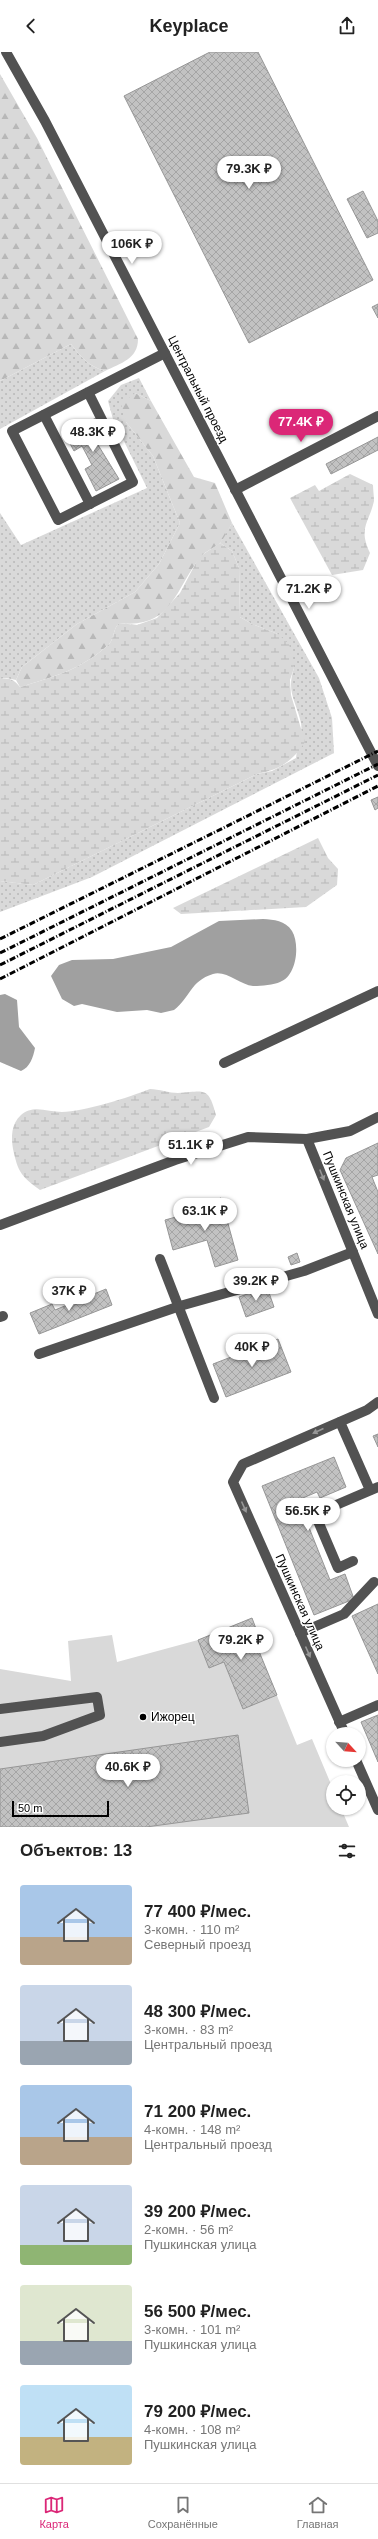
<!DOCTYPE html>
<html lang="ru">
<head>
<meta charset="utf-8">
<style>
	:root { --surface:#fff; --page:#f6f6f6; --text:#222; --muted:#767676; --line:#e0e0e0; --accent:#db2777 }
	body { margin:0; font-family:Helvetica,sans-serif; background:var(--page); color:var(--text); height:100vh; display:flex; flex-direction:column; font-size:15px; white-space:nowrap }
	* { box-sizing:border-box; margin:0 }
	p { font-size:13px; color:var(--muted) }
	.icon { flex:none; width:22px; height:22px; fill:none; stroke:currentColor; stroke-width:2; stroke-linecap:round; stroke-linejoin:round }
	.map { position:relative; height:1775px; overflow:hidden }
	.details { display:flex; flex-direction:column; background:var(--surface); flex:1 }
	.details>* { flex:none }
	.needle { width:26px; rotate:116deg }
	.buttons { position:absolute; left:326px; top:1675px; display:grid; gap:8px }
	.buttons a { display:grid; place-items:center; width:40px; height:40px; border-radius:50%; background:var(--surface); box-shadow:0 1px 3px #0004; font-size:20px }
	.scale { position:absolute; left:12px; bottom:10px; width:97px; box-sizing:border-box; padding-left:4px; border:2px solid #000; border-top:0; font-size:11px; line-height:14px; white-space:nowrap; color:#000; -webkit-text-stroke:3px #fff; paint-order:stroke }
	.price { position:absolute; translate:-50% -34px; padding:0 9px; border-radius:14px; background:#fff; color:#222; font-size:13px; line-height:26px; filter:drop-shadow(0 1px 2px #0008) }
	.price::after { content:''; position:absolute; left:50%; top:24px; width:12px; height:9px; margin-left:-6px; background:inherit; clip-path:polygon(0 0,100% 0,50% 100%) }
	.price.active { background:var(--accent); color:#fff }
	ul { padding:0; list-style:none }
	li { display:flex; align-items:center; gap:12px; height:100px; padding:0 20px }
	li span { display:grid; place-items:center; flex:none; width:112px; height:80px; border-radius:4px; color:#555 }
	li>.icon { margin-inline-start:auto }
	span .icon { width:48px; height:48px; fill:#fffc; stroke-width:1 }
	li b { font-size:17px }
	h2 { display:flex; justify-content:space-between; align-items:center; height:48px; padding:0 20px; font-size:17px }
	header { display:flex; justify-content:space-between; align-items:center; height:52px; padding:0 20px; background:var(--surface); font-size:18px; font-weight:600 }
	.tabs { display:flex; justify-content:space-around; align-items:center; height:56px; border-top:1px solid var(--line); background:var(--surface); font-size:11px; color:var(--muted) }
	.tabs a { display:grid; justify-items:center; gap:2px }
	.tabs .active { color:var(--accent) }
	.map>svg:first-child { display:block }
	.grass { fill:url(#grass-dots) }
	.forest { fill:url(#forest-firs) }
	.wetland { fill:url(#wetland-marsh) }
	.park { fill:#d9d9d9 }
	.water { fill:#a0a0a0 }
	.building { fill:url(#building-cross-hatch); stroke:#969696 }
	.lines { fill:none; stroke-linecap:round; stroke-linejoin:round }
	.minor { stroke:#525252; stroke-width:10 }
	.rail { stroke:#000; stroke-width:3; stroke-dasharray:6 2 1 2; stroke-linecap:butt }
	.oneway { fill:#979797 }
	.poi-dot { fill:#000; stroke:#fff; stroke-width:1.5 }
	.labels { text-anchor:middle; stroke-width:3; stroke-linejoin:round; paint-order:stroke }
	.street-label { font-size:12px; fill:#000; stroke:#fff }
	.poi-label { font-size:12px; fill:#000; stroke:#fff; text-anchor:start }
</style>
</head>
<body>
<header><svg class="icon" aria-label="back" viewBox="0 0 24 24"><path d="M15 5l-7 7 7 7"/></svg>Keyplace<svg class="icon" aria-label="share" viewBox="0 0 24 24"><path d="M12 15V3M7 8l5-5 5 5M5 13v7h14v-7"/></svg></header>
<div class="map">
<svg width="378" height="1775" viewBox="0 0 378 1775">
	<defs>
		<pattern id="grass-dots" width="8" height="8" patternUnits="userSpaceOnUse"><rect width="8" height="8" fill="#d9d9d9"/><path d="M2 2h.1M6 6h.1" fill="none" stroke="#b8b8b8" stroke-width="1.8" stroke-linecap="round"/></pattern>
		<pattern id="forest-firs" width="22" height="20" patternUnits="userSpaceOnUse"><rect width="22" height="20" fill="#d9d9d9"/><path d="M5 1l3.5 6h-7zM16 11l3.5 6h-7z" fill="#b8b8b8"/></pattern>
		<pattern id="wetland-marsh" width="20" height="14" patternUnits="userSpaceOnUse"><rect width="20" height="14" fill="#d9d9d9"/><path d="M1 5h8M5 5V1M11 12h8M15 12V8" fill="none" stroke="#b8b8b8"/></pattern>
		<pattern id="building-cross-hatch" width="8" height="8" patternUnits="userSpaceOnUse"><rect width="8" height="8" fill="#c2c2c2"/><path d="M0 0l8 8M0 8l8-8" fill="none" stroke="#a5a5a5"/></pattern>
	</defs>
	<rect width="100%" height="100%" fill="#fff"/>
	<g class="grass">
		<path d="M71 292C81 305 88 314 105 319L0 377V329Z"/>
		<polygon points="139,326 151,349 135,341 126,370 153,404 180,471 159,512 135,540 77,572 22,615 16,628 6,626 0,627 0,461 21,493 147,436 113,367 108,349 121,333"/>
		<path d="M232 471 319 626 332 666 334 701 92 825 0 860V829L33 833 257 722 272 719 296 706C297 696 303 681 301 671 296 649 286 640 294 616L278 582 252 572 240 565 239 516 232 499 220 491Z"/>
	</g>
	<g class="forest">
		<path d="M0 22 37 86 138 287C138 307 121 311 105 319 88 314 81 305 71 292L0 329Z"/>
		<path d="M135 341 151 349 194 425 215 431 232 471C228 478 224 487 219 492 213 497 203 500 199 507 174 540 171 577 119 571 113 577 114 587 109 592 83 617 53 625 20 635L16 628 22 615 77 572 135 540 159 512 180 471 153 404 126 370 121 352Z"/>
	</g>
	<g class="wetland">
		<path d="M350 422 373 433C373 438 374 444 374 449 369 471 358 476 370 501L363 518 332 523 290 446 315 433 319 439Z"/>
		<path d="M220 491 232 499 239 516 240 565 252 572 278 582 289 592 294 616 290 628 291 643 305 690C293 709 279 718 257 722L33 833 0 829V627C9 625 15 628 20 635 53 625 83 617 109 592 114 587 113 577 119 571L137 573 157 566 180 541 199 505Z"/>
		<polygon points="318,786 328,806 338,817 337,833 306,855 181,862 173,856"/>
		<path d="M150 1037C159 1037 169 1041 178 1041 204 1040 208 1033 216 1063L209 1075 40 1138C21 1124 18 1120 13 1097 11 1085 11 1072 21 1063 33 1052 48 1060 62 1060 83 1060 130 1045 150 1037Z"/>
	</g>
	<polygon class="park" points="252,1566 261,1590 256,1592 297,1693 312,1687 333,1737 333,1756 341,1756 349,1775 0,1775 0,1617 71,1629 68,1589 112,1583 117,1610 198,1588"/>
	<g class="water">
		<path d="M263 867C274 868 285 868 292 879 300 892 297 924 280 930 274 933 260 934 253 934 240 933 226 918 213 922 190 929 190 946 174 958L161 961 147 958 117 960 82 952 74 954 62 947 51 924 59 913 72 908 113 907 171 895 219 869Z"/>
		<path d="M5 942 17 948 19 975 35 996C33 1006 30 1015 21 1019L0 1010V943Z"/>
	</g>
	<g class="building">
		<polygon points="210,0 258,0 373,228 249,291 124,44"/>
		<polygon points="363,139 378,169 378,181 367,186 347,147"/>
		<polygon points="378,252 378,266 372,255"/>
		<polygon points="96,366 105,382 95,388 119,427 96,439 85,417 92,413 82,394 74,399 65,382"/>
		<polygon points="378,385 378,398 331,422 326,412"/>
		<polygon points="378,745 378,756 375,758 371,748"/>
		<polygon points="378,1091 378,1123 372,1125 378,1140 378,1202 340,1118 346,1106"/>
		<polygon points="221,1146 238,1208 215,1215 207,1188 173,1198 165,1168 201,1158 199,1153"/>
		<polygon points="297,1201 300,1210 291,1213 288,1205"/>
		<polygon points="267,1235 274,1255 246,1265 239,1245"/>
		<polygon points="106,1237 112,1253 39,1282 30,1261 52,1252 55,1258"/>
		<polygon points="278,1287 291,1320 226,1345 213,1312"/>
		<polygon points="378,1382 378,1395 373,1384"/>
		<polygon points="334,1405 346,1435 320,1446 317,1440 298,1448 330,1528 345,1522 354,1547 314,1563 262,1434"/>
		<polygon points="378,1552 378,1622 352,1564"/>
		<polygon points="252,1566 261,1590 256,1592 277,1643 243,1657 224,1610 209,1616 198,1588"/>
		<polygon points="378,1663 378,1710 361,1670"/>
		<polygon points="238,1683 249,1761 146,1775 0,1775 0,1717"/>
	</g>
	<g class="lines">
		<g class="minor">
			<polyline points="6,0 45,69 378,714"/>
			<polyline points="88,340 133,430 58,468 12,379 165,301"/>
			<polyline points="44,363 90,452"/>
			<polyline points="235,438 378,364"/>
			<polyline points="224,1011 378,939"/>
			<polyline points="307,1087 378,1262"/>
			<polyline points="0,1173 175,1108 248,1085 307,1087 350,1079 378,1065"/>
			<polyline points="160,1207 214,1346"/>
			<polyline points="0,1265 3,1264"/>
			<polyline points="39,1302 180,1254 304,1219 353,1200"/>
			<polyline points="340,1370 370,1438"/>
			<polyline points="353,1509 338,1516 315,1462 378,1435"/>
			<polyline points="300,1581 344,1562 374,1530"/>
			<polyline points="0,1657 97,1645 100,1663 43,1684 0,1690"/>
			<polyline points="339,1670 378,1653"/>
			<polyline points="345,1682 233,1430 243,1412 367,1358 378,1350"/>
			<polyline points="356,1708 378,1758"/>
		</g>
		<g class="rail">
			<polyline points="0,887 378,699"/>
			<polyline points="0,901 378,712"/>
			<polyline points="0,913 378,723"/>
			<polyline points="0,927 378,734"/>
		</g>
	</g>
	<defs><path id="oneway-solid" d="M-6-.8H1V-3.2L6.5 0L1 3.2V.8H-6Z"/></defs>
	<g class="oneway">
		<use href="#oneway-solid" transform="translate(322 1123) rotate(68)"/>
		<use href="#oneway-solid" transform="translate(318 1379) rotate(156)"/>
		<use href="#oneway-solid" transform="translate(244 1455) rotate(66)"/>
		<use href="#oneway-solid" transform="translate(308 1600) rotate(66)"/>
	</g>
	<circle class="poi-dot" cx="143" cy="1665" r="4"/>
	<g class="labels">
		<g class="street-label">
			<text transform="translate(198 337) rotate(63)" y="4">Центральный проезд</text>
			<text transform="translate(346 1148) rotate(68)" y="4">Пушкинская улица</text>
			<text transform="translate(300 1550) rotate(66)" y="4">Пушкинская улица</text>
		</g>
		<g class="poi-label">
			<text x="151" y="1669">Ижорец</text>
		</g>
	</g>
</svg>
<div class="buttons">
<a><svg class="needle" viewBox="-14 -14 28 28"><path d="M0-13l5 13h-10z" fill="#e53935"/><path d="M0 13l5-13h-10z" fill="#767676"/></svg></a>
<a><svg class="icon" aria-label="locate" viewBox="0 0 24 24"><circle cx="12" cy="12" r="6"/><path d="M12 2v4M12 18v4M2 12h4M18 12h4"/></svg></a>
</div>
<div class="scale">50 m</div>
<b class="price" style="left:249px;top:138px">79.3K ₽</b>
<b class="price" style="left:132px;top:213px">106K ₽</b>
<b class="price active" style="left:301px;top:391px">77.4K ₽</b>
<b class="price" style="left:93px;top:401px">48.3K ₽</b>
<b class="price" style="left:309px;top:558px">71.2K ₽</b>
<b class="price" style="left:191px;top:1114px">51.1K ₽</b>
<b class="price" style="left:205px;top:1180px">63.1K ₽</b>
<b class="price" style="left:256px;top:1250px">39.2K ₽</b>
<b class="price" style="left:69px;top:1260px">37K ₽</b>
<b class="price" style="left:252px;top:1316px">40K ₽</b>
<b class="price" style="left:308px;top:1480px">56.5K ₽</b>
<b class="price" style="left:241px;top:1609px">79.2K ₽</b>
<b class="price" style="left:128px;top:1736px">40.6K ₽</b>
</div>
<section class="details">
<h2>Объектов: 13<svg class="icon" aria-label="filters" viewBox="0 0 24 24"><path d="M4 7h16M4 17h16"/><circle cx="9" cy="7" r="2"/><circle cx="15" cy="17" r="2"/></svg></h2>
<ul>
<li><span style="background:linear-gradient(#a9c7e8 65%,#b9a48a 0)"><svg class="icon" aria-label="home" viewBox="0 0 24 24"><path d="M3 11l9-7 9 7M6 9v11h12V9"/></svg></span><div><b>77 400 ₽/мес.</b><p>3-комн. · 110 m²</p><p>Северный проезд</p></div></li>
<li><span style="background:linear-gradient(#c9d6e8 70%,#9aa5b1 0)"><svg class="icon" aria-label="home" viewBox="0 0 24 24"><path d="M3 11l9-7 9 7M6 9v11h12V9"/></svg></span><div><b>48 300 ₽/мес.</b><p>3-комн. · 83 m²</p><p>Центральный проезд</p></div></li>
<li><span style="background:linear-gradient(#a9c7e8 65%,#b9a48a 0)"><svg class="icon" aria-label="home" viewBox="0 0 24 24"><path d="M3 11l9-7 9 7M6 9v11h12V9"/></svg></span><div><b>71 200 ₽/мес.</b><p>4-комн. · 148 m²</p><p>Центральный проезд</p></div></li>
<li><span style="background:linear-gradient(#c9d6e8 75%,#8fb573 0)"><svg class="icon" aria-label="home" viewBox="0 0 24 24"><path d="M3 11l9-7 9 7M6 9v11h12V9"/></svg></span><div><b>39 200 ₽/мес.</b><p>2-комн. · 56 m²</p><p>Пушкинская улица</p></div></li>
<li><span style="background:linear-gradient(#dfe7d0 70%,#9aa5b1 0)"><svg class="icon" aria-label="home" viewBox="0 0 24 24"><path d="M3 11l9-7 9 7M6 9v11h12V9"/></svg></span><div><b>56 500 ₽/мес.</b><p>3-комн. · 101 m²</p><p>Пушкинская улица</p></div></li>
<li><span style="background:linear-gradient(#bfe0f5 65%,#c2b280 0)"><svg class="icon" aria-label="home" viewBox="0 0 24 24"><path d="M3 11l9-7 9 7M6 9v11h12V9"/></svg></span><div><b>79 200 ₽/мес.</b><p>4-комн. · 108 m²</p><p>Пушкинская улица</p></div></li>
</ul>
</section>
<nav class="tabs">
<a class="active"><svg class="icon" aria-label="map" viewBox="0 0 24 24"><path d="M3 6l6-2 6 2 6-2v14l-6 2-6-2-6 2zM9 4v14M15 6v14"/></svg>Карта</a>
<a><svg class="icon" aria-label="saved" viewBox="0 0 24 24"><path d="M7 4h10v16l-5-4-5 4z"/></svg>Сохранённые</a>
<a><svg class="icon" aria-label="home" viewBox="0 0 24 24"><path d="M3 11l9-7 9 7M6 9v11h12V9"/></svg>Главная</a>
</nav>
</body>
</html>
